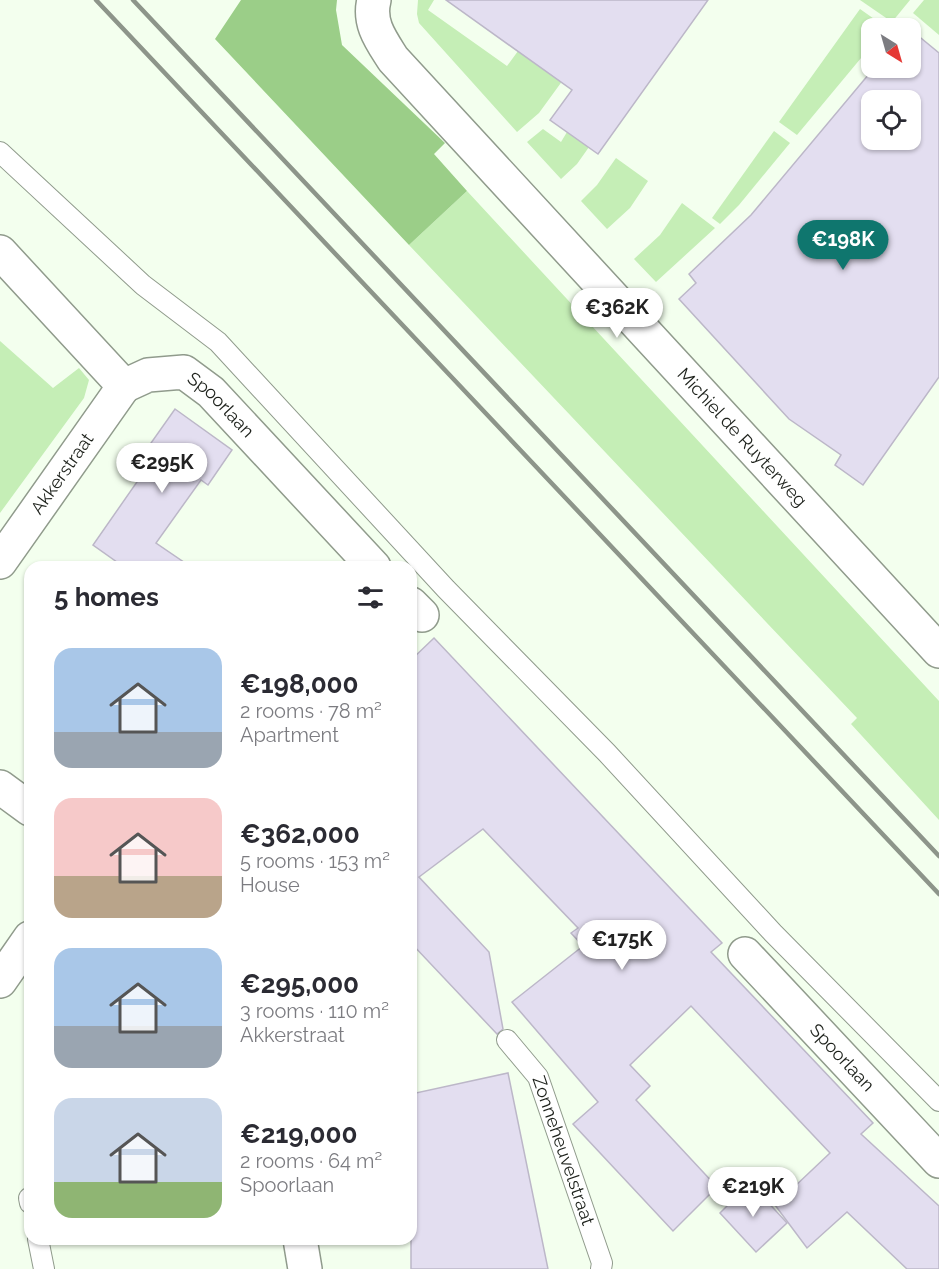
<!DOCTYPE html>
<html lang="en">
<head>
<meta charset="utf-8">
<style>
	:root { --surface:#fff; --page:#f7f7f7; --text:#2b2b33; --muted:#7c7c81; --accent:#0f766e }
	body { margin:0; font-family:Raleway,sans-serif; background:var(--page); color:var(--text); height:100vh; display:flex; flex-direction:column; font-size:22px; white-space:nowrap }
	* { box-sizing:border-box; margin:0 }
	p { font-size:20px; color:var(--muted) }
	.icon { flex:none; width:33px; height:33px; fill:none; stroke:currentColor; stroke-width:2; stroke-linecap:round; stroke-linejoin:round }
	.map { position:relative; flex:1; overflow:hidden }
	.panel { position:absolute; left:24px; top:561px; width:393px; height:684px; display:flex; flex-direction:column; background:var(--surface); border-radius:18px; box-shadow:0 2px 4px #0004 }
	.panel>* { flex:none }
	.needle { width:39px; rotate:143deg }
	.tools { position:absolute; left:861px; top:18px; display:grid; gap:12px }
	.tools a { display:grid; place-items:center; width:60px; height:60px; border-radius:12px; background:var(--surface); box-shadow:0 2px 4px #0004; font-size:30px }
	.price { position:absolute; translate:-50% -51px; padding:0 14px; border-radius:21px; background:#fff; color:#222; font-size:20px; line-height:39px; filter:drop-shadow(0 2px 3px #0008) }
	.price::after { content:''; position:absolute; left:50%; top:36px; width:18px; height:14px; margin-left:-9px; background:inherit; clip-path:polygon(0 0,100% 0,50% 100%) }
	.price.current { background:var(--accent); color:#fff }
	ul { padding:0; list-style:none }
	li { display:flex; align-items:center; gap:18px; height:150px; padding:0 30px }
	li span { display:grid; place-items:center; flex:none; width:168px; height:120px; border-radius:18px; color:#555 }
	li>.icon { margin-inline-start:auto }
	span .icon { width:72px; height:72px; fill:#fffc; stroke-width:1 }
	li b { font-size:26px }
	h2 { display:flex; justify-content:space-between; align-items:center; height:72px; padding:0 30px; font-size:26px }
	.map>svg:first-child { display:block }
	.green { fill:#c5eeb6 }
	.forest { fill:#9bce88 }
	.building { fill:#e3def0; stroke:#bcb7c8; stroke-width:1.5; fill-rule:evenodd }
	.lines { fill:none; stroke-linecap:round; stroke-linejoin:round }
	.lane-casing { stroke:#909b8c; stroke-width:22 }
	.street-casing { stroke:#909b8c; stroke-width:36 }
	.lane { stroke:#fff; stroke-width:20 }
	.street { stroke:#fff; stroke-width:33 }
	.rail { stroke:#8d958a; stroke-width:4.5 }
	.labels { text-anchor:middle; stroke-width:6; stroke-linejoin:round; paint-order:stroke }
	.street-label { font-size:18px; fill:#1d211b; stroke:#fff }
</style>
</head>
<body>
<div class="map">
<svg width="939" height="1269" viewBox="0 0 939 1269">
	<rect width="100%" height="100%" fill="#f3ffee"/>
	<g class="green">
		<polygon points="418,0 434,0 428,10 507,66 518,51 563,80 539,113 517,132 419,23 417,14"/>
		<polygon points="860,0 910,0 892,22"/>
		<polygon points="924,0 939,0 939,35 913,13"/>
		<polygon points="860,9 887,28 872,28 871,46 797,135 779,122"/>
		<polygon points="543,129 561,142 567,132 589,147 577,164 561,179 527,142"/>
		<polygon points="774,131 790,143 739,205 720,224 712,218"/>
		<polygon points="616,158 648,181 630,208 607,229 581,201 597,185"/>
		<polygon points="467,191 939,701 939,820 851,724 857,718 409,245"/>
		<polygon points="682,203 715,228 656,282 634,259 660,235"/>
		<polygon points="0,341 53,388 79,368 89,380 84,398 0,513"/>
	</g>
	<polygon class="forest" points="241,0 337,0 336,10 342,45 445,143 434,154 467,191 409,245 215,39"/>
	<g class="building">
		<polygon points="446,0 708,0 598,154 550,120 572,90"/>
		<path d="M910 29 939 53V377L863 485 835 465 841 455 789 419 679 299 696 283 689 274 751 215 874 68H910ZM872 100H910V140H872Z"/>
		<polygon points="175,409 232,450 208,485 201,480 156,543 191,567 124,567 93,545 160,449 151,443"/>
		<polygon points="434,638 722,943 711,952 873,1123 861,1134 939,1206 939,1269 907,1269 847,1212 807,1248 775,1205 830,1153 691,1006 630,1065 650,1086 636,1100 717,1187 673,1231 573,1124 598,1102 512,1002 583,946 571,933 578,928 483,829 419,877 489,952 503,1029 497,1034 411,943 411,660"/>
		<polygon points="508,1073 548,1269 411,1269 411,1094"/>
		<polygon points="750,1183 787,1223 756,1252 720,1213"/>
	</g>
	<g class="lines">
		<g class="lane-casing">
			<g id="lane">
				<polyline points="0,152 143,285 218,342 446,589 607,753 773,933 939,1101"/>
				<path id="s1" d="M507 1040 538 1077 602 1263 601 1269"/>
				<polyline points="29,1198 30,1203"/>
				<polyline points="38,1239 44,1269"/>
			</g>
		</g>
		<g class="street-casing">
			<g id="street">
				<path id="s2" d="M374 0C368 23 381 40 393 59L939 651"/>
				<polyline points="0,252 124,386"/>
				<path id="s3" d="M124 386 148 375 184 372 211 392 374 567"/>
				<path id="s4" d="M0 562 124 386"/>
				<polyline points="411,604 422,615"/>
				<polyline points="0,787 30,809"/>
				<path id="s5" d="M745 954 939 1161"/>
				<polyline points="0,981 30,938"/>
				<polyline points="300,1239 305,1269"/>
			</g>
		</g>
		<use href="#lane" class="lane"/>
		<use href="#street" class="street"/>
		<g class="rail">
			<polyline points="96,0 939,894"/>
			<polyline points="133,0 939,856"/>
		</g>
	</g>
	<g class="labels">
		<g class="street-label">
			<text dy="6" stroke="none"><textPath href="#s3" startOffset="112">Spoorlaan</textPath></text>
			<text dy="6" stroke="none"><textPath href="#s2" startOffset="579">Michiel de Ruyterweg</textPath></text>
			<text dy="6" stroke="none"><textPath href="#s4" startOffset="108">Akkerstraat</textPath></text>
			<text dy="6" stroke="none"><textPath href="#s5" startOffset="142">Spoorlaan</textPath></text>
			<text dy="6" stroke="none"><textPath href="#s1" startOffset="126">Zonneheuvelstraat</textPath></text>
		</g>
	</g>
</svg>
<div class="tools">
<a><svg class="needle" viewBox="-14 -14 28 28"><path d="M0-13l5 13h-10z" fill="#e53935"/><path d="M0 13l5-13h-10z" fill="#7c7c81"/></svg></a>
<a><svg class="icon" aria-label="locate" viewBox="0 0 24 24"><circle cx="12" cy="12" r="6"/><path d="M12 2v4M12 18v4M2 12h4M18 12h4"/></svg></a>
</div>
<b class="price current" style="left:843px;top:271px">€198K</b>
<b class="price" style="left:617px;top:339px">€362K</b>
<b class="price" style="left:162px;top:494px">€295K</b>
<b class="price" style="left:622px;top:971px">€175K</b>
<b class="price" style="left:753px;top:1218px">€219K</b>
<section class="panel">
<h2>5 homes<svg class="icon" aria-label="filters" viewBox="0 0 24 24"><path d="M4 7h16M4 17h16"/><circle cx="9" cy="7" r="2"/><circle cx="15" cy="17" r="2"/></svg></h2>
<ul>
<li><span style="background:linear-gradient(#a9c7e8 70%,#9aa5b1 0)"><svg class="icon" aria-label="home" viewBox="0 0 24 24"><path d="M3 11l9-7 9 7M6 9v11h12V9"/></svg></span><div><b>€198,000</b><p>2 rooms · 78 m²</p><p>Apartment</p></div></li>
<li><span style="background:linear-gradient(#f6c9c9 65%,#b9a48a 0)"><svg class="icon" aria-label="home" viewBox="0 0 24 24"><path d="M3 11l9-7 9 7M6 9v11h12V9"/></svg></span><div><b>€362,000</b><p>5 rooms · 153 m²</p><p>House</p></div></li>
<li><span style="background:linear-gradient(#a9c7e8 65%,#9aa5b1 0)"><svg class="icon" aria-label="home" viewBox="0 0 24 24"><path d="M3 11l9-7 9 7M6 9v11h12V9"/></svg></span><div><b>€295,000</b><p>3 rooms · 110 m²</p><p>Akkerstraat</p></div></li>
<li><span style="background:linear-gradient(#c9d6e8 70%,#8fb573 0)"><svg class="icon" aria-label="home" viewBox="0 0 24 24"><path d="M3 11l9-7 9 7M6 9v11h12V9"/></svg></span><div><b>€219,000</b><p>2 rooms · 64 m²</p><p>Spoorlaan</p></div></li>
</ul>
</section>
</div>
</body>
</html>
